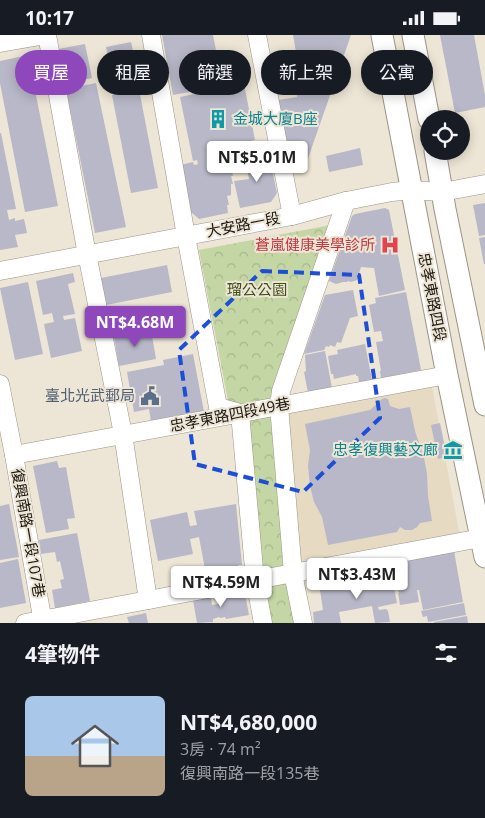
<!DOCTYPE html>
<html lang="zh-TW">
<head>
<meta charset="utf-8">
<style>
	:root { --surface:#171b24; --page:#20242c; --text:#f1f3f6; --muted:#9ea1a6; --line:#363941; --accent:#8e48bb }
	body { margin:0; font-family:"Open Sans","Noto Sans TC",sans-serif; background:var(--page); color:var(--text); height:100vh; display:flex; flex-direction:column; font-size:19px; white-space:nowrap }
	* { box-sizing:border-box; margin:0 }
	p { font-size:16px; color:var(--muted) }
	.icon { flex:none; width:28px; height:28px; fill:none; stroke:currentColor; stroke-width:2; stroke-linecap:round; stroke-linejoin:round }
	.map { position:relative; height:588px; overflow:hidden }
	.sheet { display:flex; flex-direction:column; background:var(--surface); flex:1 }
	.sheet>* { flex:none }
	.banner { position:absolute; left:15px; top:15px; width:455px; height:45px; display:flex; gap:10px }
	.controls { position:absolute; left:420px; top:75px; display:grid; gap:10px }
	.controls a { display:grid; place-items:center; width:50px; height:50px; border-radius:50%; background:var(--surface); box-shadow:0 2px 12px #0003; font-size:25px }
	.price { position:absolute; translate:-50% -42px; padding:0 11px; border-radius:5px; background:#fff; color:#222; font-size:16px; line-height:32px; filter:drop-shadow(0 1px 2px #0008) }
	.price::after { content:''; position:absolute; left:50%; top:30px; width:15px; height:11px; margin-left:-8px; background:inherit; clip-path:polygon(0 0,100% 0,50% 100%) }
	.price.selected { background:var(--accent); color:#fff }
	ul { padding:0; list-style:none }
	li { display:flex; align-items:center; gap:15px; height:125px; padding:0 25px }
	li+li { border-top:1px solid var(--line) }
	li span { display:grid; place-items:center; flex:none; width:140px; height:100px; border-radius:8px; color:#555 }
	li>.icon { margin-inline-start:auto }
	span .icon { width:60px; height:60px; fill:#fffc; stroke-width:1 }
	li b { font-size:21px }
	h2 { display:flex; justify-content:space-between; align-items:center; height:60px; padding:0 25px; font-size:21px }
	.chip { padding:0 18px; border-radius:22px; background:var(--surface); box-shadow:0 2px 12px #0003; font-size:18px; line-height:45px }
	.chip.selected { background:var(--accent); color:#fff }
	.status { display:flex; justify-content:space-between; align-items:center; height:35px; padding:0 25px; background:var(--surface); direction:ltr }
	.status svg { height:14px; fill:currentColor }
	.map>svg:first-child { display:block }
	.built { fill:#e6dac3 }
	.park { fill:url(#park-crowns) }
	.building { fill:#b9b8c8 }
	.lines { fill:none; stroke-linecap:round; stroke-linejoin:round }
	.minor-casing { stroke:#9c9486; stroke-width:19 }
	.major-casing { stroke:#9c9486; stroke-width:23 }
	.minor { stroke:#fff; stroke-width:18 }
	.major { stroke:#fff; stroke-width:21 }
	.marked { fill:none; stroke:#1d4ed8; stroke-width:4; stroke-dasharray:10 6; stroke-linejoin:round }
	.labels { text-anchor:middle; stroke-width:4; stroke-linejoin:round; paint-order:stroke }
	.culture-label { font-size:15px; fill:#0d838f; stroke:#ede5d5; text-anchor:start }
	.street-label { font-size:15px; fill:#1a1711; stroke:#ede5d5 }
	.health-label { font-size:15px; fill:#be3a42; stroke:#ede5d5; text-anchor:end }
	.park-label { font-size:15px; fill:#3f5017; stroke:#ede5d5 }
	.service-label { font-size:15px; fill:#4e5e75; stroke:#ede5d5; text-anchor:end }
</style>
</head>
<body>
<div class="status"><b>10:17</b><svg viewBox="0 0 49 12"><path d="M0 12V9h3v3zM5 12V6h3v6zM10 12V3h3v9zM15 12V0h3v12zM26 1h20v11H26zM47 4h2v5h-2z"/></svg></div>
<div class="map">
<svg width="485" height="588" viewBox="0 0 485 588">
	<defs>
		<pattern id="park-crowns" width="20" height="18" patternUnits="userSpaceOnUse" patternTransform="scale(1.25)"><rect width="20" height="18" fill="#c3d6a4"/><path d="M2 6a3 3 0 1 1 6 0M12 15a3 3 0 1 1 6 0" fill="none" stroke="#a7b78c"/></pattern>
	</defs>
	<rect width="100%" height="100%" fill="#ede5d5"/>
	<polygon class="built" points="431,346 460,502 300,532 287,374"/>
	<g class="park">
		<polygon points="331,190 270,364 229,371 199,215"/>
		<polygon points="273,381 286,531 259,535 245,385"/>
		<polygon points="289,547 297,588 267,588 260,553"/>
	</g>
	<g class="building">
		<polygon points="162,0 213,0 217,20 201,23 204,34 197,35 200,55 173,60"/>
		<polygon points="293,0 351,0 305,132 290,135 278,65 297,62 291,29 298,28"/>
		<polygon points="440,0 474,0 485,60 485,72 455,78"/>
		<polygon points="131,7 141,49 115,55 106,12"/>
		<polygon points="85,9 92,43 65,49 58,14"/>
		<polygon points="28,20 58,171 25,177 0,48 0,26"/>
		<polygon points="96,48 126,192 95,198 66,54"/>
		<polygon points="244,49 255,105 218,113 220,121 209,123 210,126 229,122 233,141 231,141 233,149 231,149 231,160 227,161 229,170 227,170 228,178 199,184 191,177 180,130 193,127 194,130 198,129 197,125 193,126 180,62"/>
		<polygon points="139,54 158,153 131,158 112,60"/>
		<polygon points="0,98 1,98 16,174 7,175 9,185 15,183 15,186 24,184 27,198 15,200 18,212 0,215"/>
		<polygon points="360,113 363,130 329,137 326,121"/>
		<polygon points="269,120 277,158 271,167 240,173 234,146 249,144 245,125"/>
		<polygon points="485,168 485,200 479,201 473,170"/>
		<polygon points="385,173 389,175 405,255 379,261 374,233 361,232 357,245 351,247 348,246 347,247 343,247 336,249 329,246 352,181 355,179"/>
		<polygon points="485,202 485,229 484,229 479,203"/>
		<polygon points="167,230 172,257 106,270 101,243"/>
		<polygon points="73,238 75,247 68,249 75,279 63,281 64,285 75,283 82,316 51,323 44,289 54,287 52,278 43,280 36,246"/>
		<polygon points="28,247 43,319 15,325 0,253"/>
		<polygon points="353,255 358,281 350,283 341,308 337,307 335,312 330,310 329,312 326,311 324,315 304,319 325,260"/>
		<polygon points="406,257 421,335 381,343 380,336 381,336 376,307 383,306 381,296 374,297 369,270 376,268 375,263"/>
		<polygon points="151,295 156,324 119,331 114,302"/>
		<polygon points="365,309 372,345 359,347 358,341 356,341 356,339 334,344 333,339 331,339 328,321 338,319 337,315"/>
		<polygon points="325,316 332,353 308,358 304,337 306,336 305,320"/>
		<polygon points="193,319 204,377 151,387 149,374 134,377 127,337 164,330 163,325"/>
		<polygon points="385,363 388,364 390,371 399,374 410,372 415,396 424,423 427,439 428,461 432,486 420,488 417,492 412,495 405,495 400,492 397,497 328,510 322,482 314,467 310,451 308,431 310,415 305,389 370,375 382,364"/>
		<polygon points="440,388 447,422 438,424 431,390"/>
		<polygon points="57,426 59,433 66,432 75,483 67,484 69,494 46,498 33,431"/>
		<polygon points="9,469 19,522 0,525 0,471"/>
		<polygon points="236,469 242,530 238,530 239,535 235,535 235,541 207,545 199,502 190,504 193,519 158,526 150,485 187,477 190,491 197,490 194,476"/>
		<polygon points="77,498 90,566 55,573 52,555 62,553 60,545 64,544 60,526 57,527 55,517 41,519 39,505"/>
		<polygon points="454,516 463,567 423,575 419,555 417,555 419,567 400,570 398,558 399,558 393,528"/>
		<polygon points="18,524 26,568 0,573 0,528"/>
		<polygon points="392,542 397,568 378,572 379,575 386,574 388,576 390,587 375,588 372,571 339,577 341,588 314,588 313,577 323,575 320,555"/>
		<polygon points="237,557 246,564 249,580 226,584 225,582 220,583 219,582 213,584 213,587 197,588 193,565 211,562 212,570 223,568 221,560"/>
		<polygon points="464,568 466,580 428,587 427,581 423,582 421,576"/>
		<polygon points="146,578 148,588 129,588 127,582"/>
		<polygon points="467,581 468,588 434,588 434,587"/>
	</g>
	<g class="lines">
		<g class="minor-casing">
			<g id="minor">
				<polyline points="47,0 85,209 123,399 148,565"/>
				<polyline points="151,0 186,201 218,372 240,378 255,545 263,588"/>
				<polyline points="257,0 292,181"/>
				<polyline points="0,8 46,0"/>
				<polyline points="0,236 292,181 346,166 392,157 411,155 442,157 485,149"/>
				<polyline points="0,349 14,420 43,588"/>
				<polyline points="14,420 447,340"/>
				<polyline points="25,588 481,503"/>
				<polyline points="303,588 293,538 279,371 281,356 346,166"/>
			</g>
		</g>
		<g class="major-casing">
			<g id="major">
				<polyline points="382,0 447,340 485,522"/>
				<polyline points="413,0 429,84"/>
				<polyline points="435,116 445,174 485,370"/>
			</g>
		</g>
		<use href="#minor" class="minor"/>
		<use href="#major" class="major"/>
	</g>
	<path class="marked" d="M262 236 359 240 380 383 303 457 195 429 179 315Z"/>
	<defs>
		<g id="building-bare" transform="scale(1.5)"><path d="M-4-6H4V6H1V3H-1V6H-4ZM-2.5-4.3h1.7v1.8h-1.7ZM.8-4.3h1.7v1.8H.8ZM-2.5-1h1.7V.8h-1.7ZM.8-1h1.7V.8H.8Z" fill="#0f9aa8" stroke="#ede5d5" stroke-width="2.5" paint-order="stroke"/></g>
		<g id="hospital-bare" transform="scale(1.5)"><path d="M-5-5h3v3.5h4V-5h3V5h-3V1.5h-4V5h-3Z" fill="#e0444e" stroke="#ede5d5" stroke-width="2.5" paint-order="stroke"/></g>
		<g id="civic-bare" transform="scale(1.5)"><path d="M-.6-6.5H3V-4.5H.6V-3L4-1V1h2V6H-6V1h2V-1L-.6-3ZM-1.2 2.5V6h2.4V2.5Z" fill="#5c6f8a" stroke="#ede5d5" stroke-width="2.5" paint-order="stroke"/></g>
		<g id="museum-bare" transform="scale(1.5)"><path d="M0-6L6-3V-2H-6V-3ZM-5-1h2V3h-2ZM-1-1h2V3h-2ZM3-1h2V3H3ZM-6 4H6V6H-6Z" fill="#0f9aa8" stroke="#ede5d5" stroke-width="2.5" paint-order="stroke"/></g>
	</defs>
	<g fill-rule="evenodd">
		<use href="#building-bare" x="218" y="84"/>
		<use href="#hospital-bare" x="390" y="210"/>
		<use href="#civic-bare" x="150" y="361"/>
		<use href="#museum-bare" x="453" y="415"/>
	</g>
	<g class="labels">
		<g class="culture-label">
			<text x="233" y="89">金城大廈B座</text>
			<text x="438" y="420" text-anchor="end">忠孝復興藝文廊</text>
		</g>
		<g class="street-label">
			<text transform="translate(243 190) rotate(-11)" y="5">大安路一段</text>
			<text transform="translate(432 262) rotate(79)" y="5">忠孝東路四段</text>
			<text transform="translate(230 380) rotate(-11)" y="5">忠孝東路四段49巷</text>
			<text transform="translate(28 498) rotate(80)" y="5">復興南路一段107巷</text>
		</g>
		<g class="health-label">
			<text x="375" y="215">蒼嵐健康美學診所</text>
		</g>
		<g class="park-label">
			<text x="257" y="260">瑠公公園</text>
		</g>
		<g class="service-label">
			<text x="135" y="366">臺北光武郵局</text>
		</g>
	</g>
</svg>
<div class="controls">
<a><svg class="icon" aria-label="locate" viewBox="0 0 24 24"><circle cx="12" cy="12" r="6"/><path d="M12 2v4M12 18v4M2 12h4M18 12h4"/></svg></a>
</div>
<b class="price" style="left:257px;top:148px">NT$5.01M</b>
<b class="price selected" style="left:135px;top:313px">NT$4.68M</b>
<b class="price" style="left:357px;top:565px">NT$3.43M</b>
<b class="price" style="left:221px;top:573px">NT$4.59M</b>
<div class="banner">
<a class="chip selected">買屋</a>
<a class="chip">租屋</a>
<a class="chip">篩選</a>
<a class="chip">新上架</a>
<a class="chip">公寓</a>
</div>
</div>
<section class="sheet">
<h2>4筆物件<svg class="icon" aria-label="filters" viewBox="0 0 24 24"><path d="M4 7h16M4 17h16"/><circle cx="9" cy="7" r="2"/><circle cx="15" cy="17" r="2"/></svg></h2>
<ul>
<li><span style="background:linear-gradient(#a9c7e8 60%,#b9a48a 0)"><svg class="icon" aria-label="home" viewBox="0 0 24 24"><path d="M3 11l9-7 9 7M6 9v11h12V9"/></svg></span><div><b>NT$4,680,000</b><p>3房 · 74 m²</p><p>復興南路一段135巷</p></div></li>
</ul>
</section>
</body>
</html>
